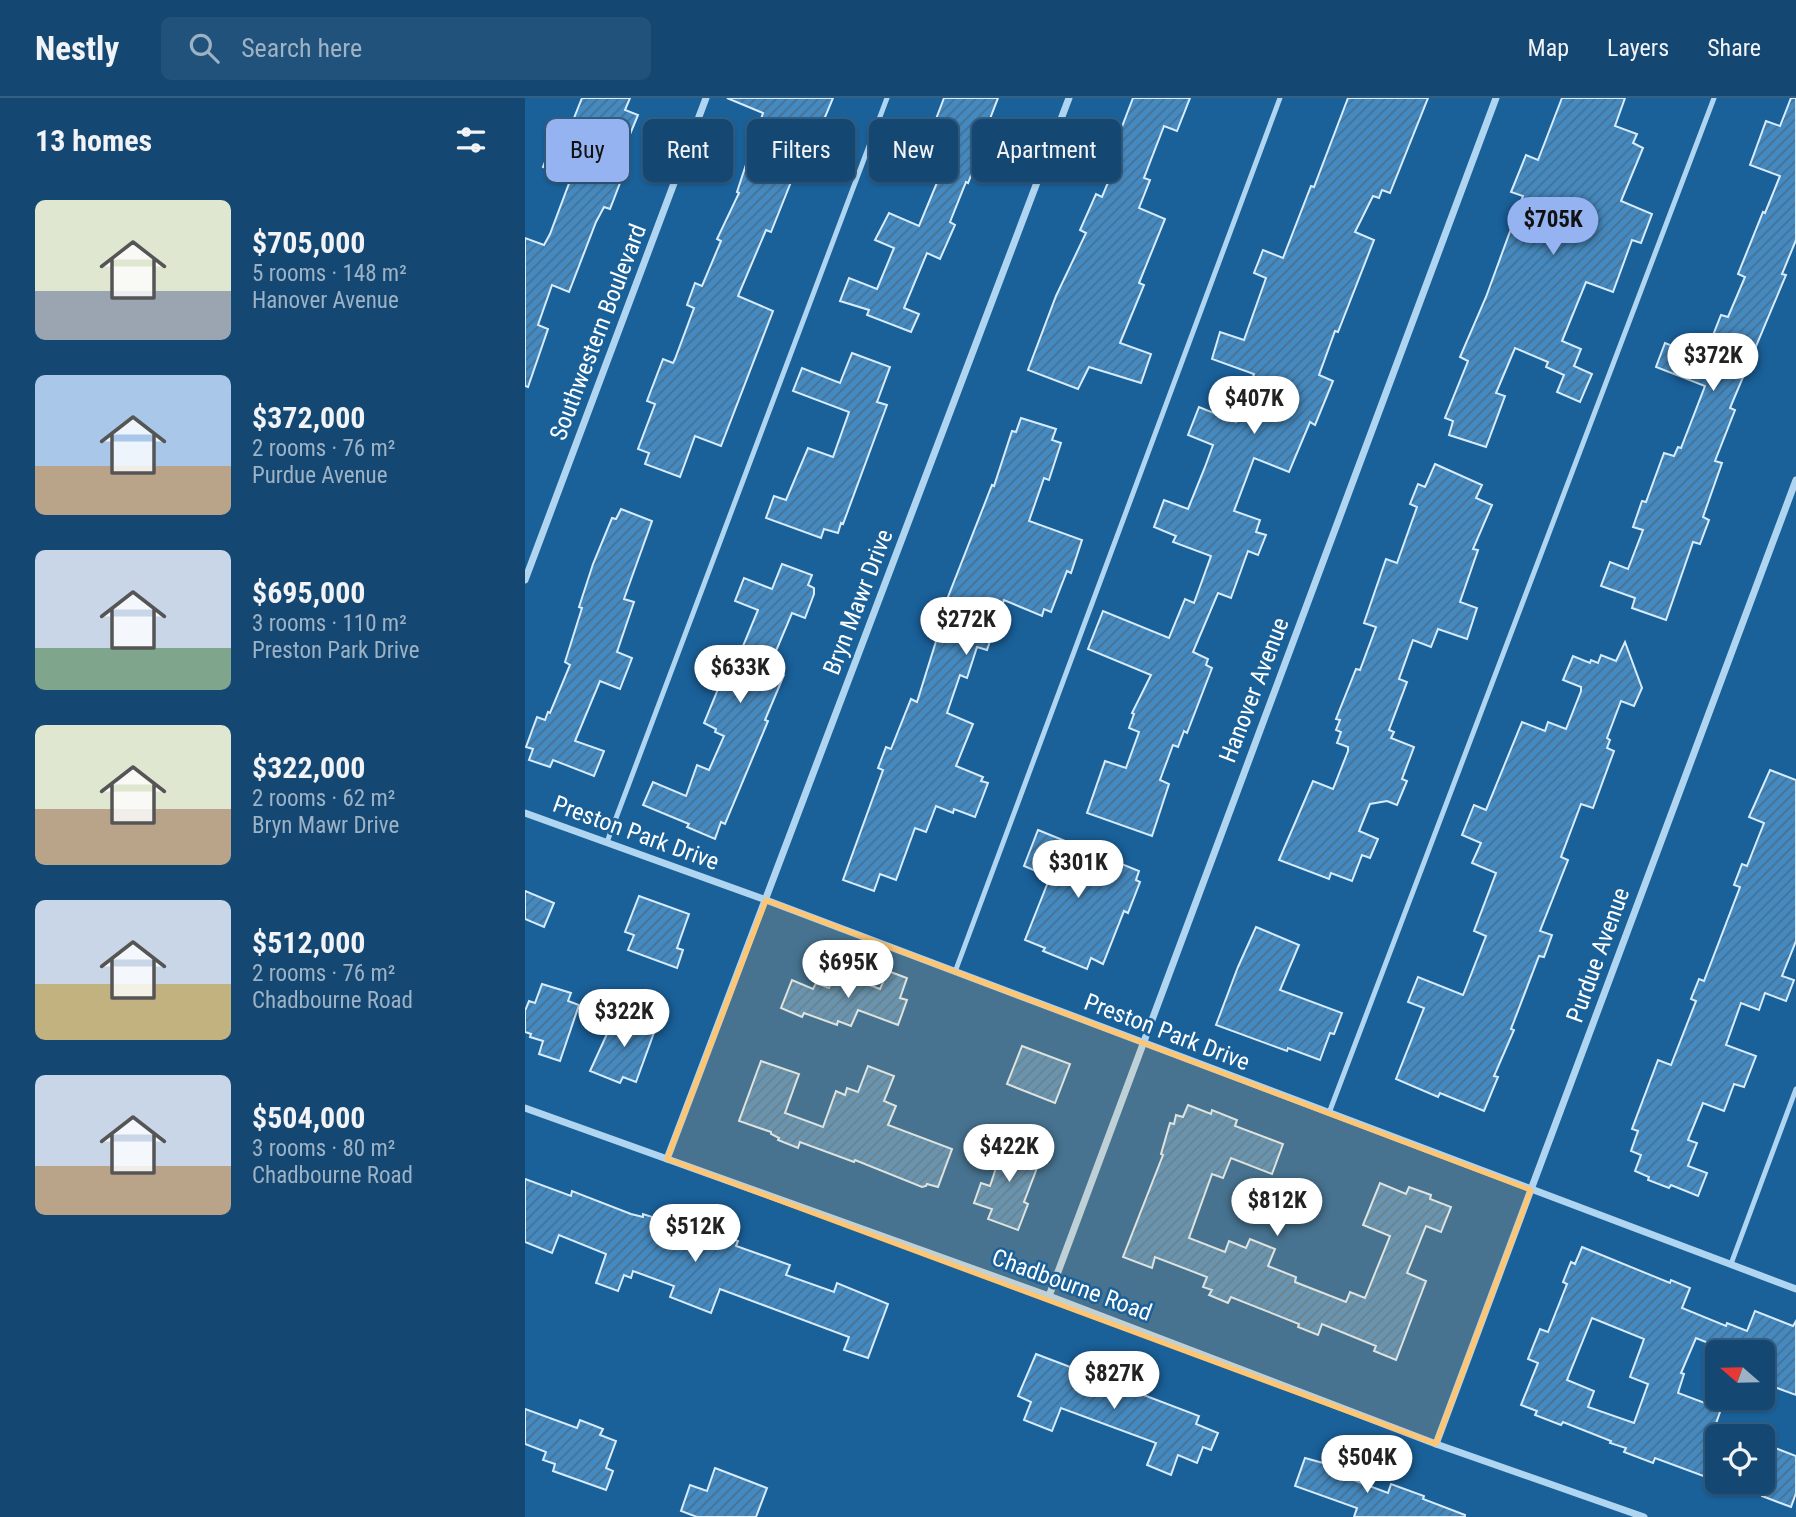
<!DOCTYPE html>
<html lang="en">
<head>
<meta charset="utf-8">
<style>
	:root { --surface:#144873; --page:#21527b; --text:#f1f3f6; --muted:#9db2c4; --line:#336085; --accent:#95b2f1 }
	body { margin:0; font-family:"Roboto Condensed",sans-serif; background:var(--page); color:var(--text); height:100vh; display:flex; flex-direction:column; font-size:26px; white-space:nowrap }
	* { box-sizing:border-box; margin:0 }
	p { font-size:23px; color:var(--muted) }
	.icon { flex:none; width:38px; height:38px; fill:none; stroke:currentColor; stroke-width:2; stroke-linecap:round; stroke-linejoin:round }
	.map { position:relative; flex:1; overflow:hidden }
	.details { display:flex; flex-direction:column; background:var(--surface); width:525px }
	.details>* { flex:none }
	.guide { position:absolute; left:21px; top:21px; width:665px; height:63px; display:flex; gap:14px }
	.needle { width:46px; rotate:290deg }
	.controls { position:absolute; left:1180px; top:1242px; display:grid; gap:14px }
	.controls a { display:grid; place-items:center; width:70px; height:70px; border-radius:10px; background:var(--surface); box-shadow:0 2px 5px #0004,0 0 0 2px var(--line); font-size:35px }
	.price { position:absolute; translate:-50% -60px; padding:0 16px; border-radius:24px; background:#fff; color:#222; font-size:23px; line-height:46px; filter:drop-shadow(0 2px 4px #0008) }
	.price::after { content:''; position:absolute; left:50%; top:42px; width:21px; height:16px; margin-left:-10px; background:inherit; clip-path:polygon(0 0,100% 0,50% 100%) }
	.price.selected { background:var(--accent); color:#111 }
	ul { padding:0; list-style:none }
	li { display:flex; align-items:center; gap:21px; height:175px; padding:0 35px }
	li span { display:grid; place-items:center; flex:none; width:196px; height:140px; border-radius:10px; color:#555 }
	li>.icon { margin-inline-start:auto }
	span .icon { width:84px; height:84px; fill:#fffc; stroke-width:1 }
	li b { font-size:30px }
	h2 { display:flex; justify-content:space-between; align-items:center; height:84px; padding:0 35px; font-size:30px }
	.tag { padding:0 24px; border-radius:10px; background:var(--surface); box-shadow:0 2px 5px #0004,0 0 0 2px var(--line); font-size:24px; line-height:63px }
	.tag.selected { background:var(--accent); color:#111 }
	header { display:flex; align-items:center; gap:42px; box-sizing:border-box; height:98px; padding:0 35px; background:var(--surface); border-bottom:2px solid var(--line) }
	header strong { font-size:33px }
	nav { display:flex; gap:38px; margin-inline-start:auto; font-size:24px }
	.search { width:490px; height:63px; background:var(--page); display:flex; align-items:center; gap:18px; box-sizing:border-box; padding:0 24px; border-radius:10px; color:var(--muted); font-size:26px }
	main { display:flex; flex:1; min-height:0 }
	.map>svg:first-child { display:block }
	.building { fill:url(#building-hatch); stroke:#d7ecfc; stroke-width:2; fill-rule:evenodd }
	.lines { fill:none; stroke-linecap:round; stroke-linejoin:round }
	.service { stroke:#b0d5f1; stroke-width:5 }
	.minor { stroke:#b0d5f1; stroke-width:7 }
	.marked { fill:#ffc570; fill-opacity:0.2; stroke:#ffc570; stroke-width:5; stroke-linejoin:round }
	.labels { text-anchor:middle; stroke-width:5; stroke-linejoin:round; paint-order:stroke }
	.street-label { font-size:24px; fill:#fff; stroke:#1a6099 }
</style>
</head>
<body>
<header>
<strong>Nestly</strong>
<div class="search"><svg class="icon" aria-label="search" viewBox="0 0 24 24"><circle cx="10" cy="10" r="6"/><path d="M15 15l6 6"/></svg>Search here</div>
<nav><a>Map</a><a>Layers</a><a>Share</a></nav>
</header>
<main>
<section class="details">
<h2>13 homes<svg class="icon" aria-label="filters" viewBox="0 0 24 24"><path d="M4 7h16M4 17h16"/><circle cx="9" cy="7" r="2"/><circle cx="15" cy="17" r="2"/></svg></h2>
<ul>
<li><span style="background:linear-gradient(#dfe7d0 65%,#9aa5b1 0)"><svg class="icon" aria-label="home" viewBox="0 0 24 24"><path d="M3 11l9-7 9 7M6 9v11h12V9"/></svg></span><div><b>$705,000</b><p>5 rooms · 148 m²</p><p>Hanover Avenue</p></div></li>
<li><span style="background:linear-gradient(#a9c7e8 65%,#b9a48a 0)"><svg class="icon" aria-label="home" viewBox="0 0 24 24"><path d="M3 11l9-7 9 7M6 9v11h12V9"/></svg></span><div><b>$372,000</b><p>2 rooms · 76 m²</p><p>Purdue Avenue</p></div></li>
<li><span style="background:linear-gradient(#c9d6e8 70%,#7fa58c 0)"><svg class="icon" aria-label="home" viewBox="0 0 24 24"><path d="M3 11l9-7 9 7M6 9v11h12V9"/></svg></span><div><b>$695,000</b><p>3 rooms · 110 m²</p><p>Preston Park Drive</p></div></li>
<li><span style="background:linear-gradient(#dfe7d0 60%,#b9a48a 0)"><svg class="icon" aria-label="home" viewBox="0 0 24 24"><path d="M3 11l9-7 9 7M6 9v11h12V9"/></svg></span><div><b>$322,000</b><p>2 rooms · 62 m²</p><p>Bryn Mawr Drive</p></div></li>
<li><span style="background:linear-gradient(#c9d6e8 60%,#c2b280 0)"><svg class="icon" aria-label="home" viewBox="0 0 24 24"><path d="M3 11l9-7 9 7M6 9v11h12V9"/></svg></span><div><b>$512,000</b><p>2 rooms · 76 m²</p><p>Chadbourne Road</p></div></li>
<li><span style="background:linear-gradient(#c9d6e8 65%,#b9a48a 0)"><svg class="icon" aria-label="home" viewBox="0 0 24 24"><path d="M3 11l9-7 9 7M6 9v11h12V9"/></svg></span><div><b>$504,000</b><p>3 rooms · 80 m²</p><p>Chadbourne Road</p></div></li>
</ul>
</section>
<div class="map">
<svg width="1271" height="1419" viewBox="0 0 1271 1419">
	<defs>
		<pattern id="building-hatch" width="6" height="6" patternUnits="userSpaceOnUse" patternTransform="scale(1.75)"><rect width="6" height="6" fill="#4489c0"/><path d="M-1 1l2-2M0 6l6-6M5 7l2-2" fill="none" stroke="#477192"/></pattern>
	</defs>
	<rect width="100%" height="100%" fill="#1a6099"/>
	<g class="building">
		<polygon points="57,0 105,0 100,12 113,17 93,65 95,66 89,82 95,85 85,111 79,109 71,124 44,194 27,187 13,227 23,231 3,289 0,288 0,140 19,147 25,136 46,80 18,69 29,41 39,45"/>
		<polygon points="202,0 308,0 285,55 301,61 292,83 270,74 246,134 241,132 213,198 248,213 196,348 170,338 155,379 120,366 124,355 113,351 130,306 122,303 138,261 148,265 150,261 169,210 162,207 170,185 177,188 196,143 192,141 214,95 212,94 238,15"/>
		<polygon points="419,0 473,0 456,44 466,48 458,68 451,65 443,85 441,84 425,124 430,127 415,161 402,155 379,210 394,216 386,234 342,217 344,212 315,203 324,180 352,191 369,150 350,142 364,115 394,128 416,75 401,69 405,61 397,58"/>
		<polygon points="608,0 665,0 652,33 639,28 619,80 625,82 614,110 640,121 614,185 619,187 595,245 626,256 616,285 564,269 553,291 503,272 531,198 561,135 555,132 571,96 577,99 592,63 585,60"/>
		<polygon points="823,0 903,0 865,95 857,92 854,100 848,98 830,134 849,142 813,234 810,233 794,277 808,283 790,327 785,324 764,374 729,360 709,413 735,422 731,434 741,437 733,457 723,453 706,500 693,495 668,554 683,561 681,567 687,570 662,635 659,633 653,649 648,647 635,682 644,686 627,738 562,715 580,663 601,670 614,634 604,630 609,616 607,615 626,577 563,551 578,513 644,540 660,501 669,505 686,458 648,444 651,438 629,429 639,402 663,411 680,369 688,347 663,337 674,309 711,324 729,276 687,261 695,234 719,242 741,180 729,175 738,152 758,160 786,88 789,89"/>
		<polygon points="1037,0 1100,0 1090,28 1112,36 1108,45 1118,50 1096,103 1127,116 1116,145 1107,142 1088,194 1061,184 1037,243 1056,251 1049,268 1067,276 1055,304 1032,294 1039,277 1021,269 1023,264 990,250 971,295 980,298 961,349 924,337 928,323 920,320 943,263 935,259 961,199 998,98 986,94 1001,57 1013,62"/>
		<polygon points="1266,0 1271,0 1271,142 1257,176 1261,177 1205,310 1210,312 1190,363 1197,365 1178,419 1184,422 1175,446 1168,444 1141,522 1107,510 1110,500 1076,488 1085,464 1103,471 1118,432 1108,429 1117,403 1121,404 1139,355 1149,358 1153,349 1156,350 1180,288 1131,269 1140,245 1179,260 1196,217 1203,219 1220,179 1213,176 1238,114 1240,115 1255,78 1225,67 1241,23 1255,28"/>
		<polygon points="327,255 365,269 352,304 362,307 318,426 316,425 313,435 299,431 296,440 241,420 249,398 261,402 283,350 308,359 324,314 268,293 277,270 315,285"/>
		<polygon points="496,320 531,331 527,342 536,345 524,382 519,380 504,423 557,442 546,475 542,473 526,514 519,511 517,518 479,502 462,552 452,549 442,580 435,577 422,615 448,626 431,668 458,679 456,683 463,685 450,719 429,711 428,715 411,708 401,734 390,730 371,782 355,776 349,793 318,782 358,672 353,670 361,649 366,651 386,601 392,604 423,505 421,504 467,387 469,388 487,333 491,334"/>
		<polygon points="910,366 957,387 951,400 967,407 948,451 953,452 935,504 952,510 942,541 913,531 906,549 888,542 874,581 882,584 864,632 869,634 866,640 889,649 877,681 882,683 872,707 862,703 845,706 834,733 853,741 845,760 837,757 827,783 806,775 804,781 754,762 788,683 808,691 823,653 823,649 812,645 816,634 811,632 815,622 811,621 831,571 835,572 851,529 839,525 861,461 872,465 892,409 885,406 893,386 900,389"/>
		<polygon points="96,411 127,423 99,501 109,504 92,554 107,560 95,591 75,583 50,643 79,653 69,678 28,662 25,669 4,662 8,651 1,649 12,619 20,622 23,614 25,615 45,567 40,564 57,510 54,509 68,466 87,420 91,421"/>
		<polygon points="257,466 287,477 283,487 289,490 289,496 280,520 267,515 248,560 255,562 250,573 259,577 240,622 243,623 200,726 196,724 190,741 162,729 164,726 118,707 128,684 161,698 172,667 184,672 199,638 190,634 191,631 179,625 210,550 216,553 233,512 210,503 219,480 247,491"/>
		<polygon points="1100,544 1117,590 1109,608 1096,603 1082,640 1085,642 1082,650 1089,653 1068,710 1056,706 1036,759 1043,762 1015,833 1027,837 1019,859 1014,858 986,931 989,932 969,978 973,979 959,1013 915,995 913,999 871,981 899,910 883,904 893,879 938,897 961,838 949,833 971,775 947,765 956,745 937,737 949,707 961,712 997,624 1020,633 1023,624 1041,631 1056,593 1056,589 1038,582 1048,558 1065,565 1066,562 1073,565 1076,557 1091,563"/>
		<polygon points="1245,672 1271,682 1271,843 1257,878 1269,882 1261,903 1240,895 1234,912 1216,905 1201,947 1231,958 1219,989 1209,986 1199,1013 1178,1005 1163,1042 1172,1045 1163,1068 1182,1075 1173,1098 1146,1087 1144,1090 1123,1082 1124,1079 1110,1073 1116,1057 1106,1053 1113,1033 1107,1031 1133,962 1146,967 1171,903 1166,901 1174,881 1179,883 1215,789 1209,787 1217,766 1222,768 1239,725 1224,719"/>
		<polygon points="513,732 614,773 611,782 615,784 603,815 599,813 578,866 566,860 562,871 518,853 520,850 500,842 525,779 499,768"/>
		<polygon points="0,793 29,805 19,829 0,821"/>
		<polygon points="114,798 164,816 152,850 158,852 152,870 103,852 109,837 100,834"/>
		<polygon points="731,829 774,847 755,892 817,915 809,936 805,935 795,962 763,950 762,953 691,927 713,869"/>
		<polygon points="363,873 382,880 375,900 382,902 373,927 333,912 326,928 313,923 312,927 279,915 277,919 256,910 267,882 288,891 291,885 304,890 310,874 355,891"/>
		<polygon points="17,886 46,895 43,903 54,907 35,963 14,956 18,943 5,939 6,936 0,934 0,913 4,903 10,905"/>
		<polygon points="92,914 131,929 111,984 98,979 95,985 65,973"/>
		<polygon points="497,948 545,966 530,1005 482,986"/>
		<polygon points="236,963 274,976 260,1015 298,1029 311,993 320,997 322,990 333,994 343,968 369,978 359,1003 371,1008 363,1027 427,1051 413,1089 402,1086 401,1088 397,1089 330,1062 329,1064 275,1044 273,1050 253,1042 254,1040 246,1036 246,1034 214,1023"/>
		<polygon points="663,1007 686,1016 687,1012 712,1022 710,1028 758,1046 747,1076 706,1060 698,1080 687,1076 664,1140 700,1154 704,1143 721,1150 725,1141 750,1151 743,1168 771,1179 770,1184 821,1204 825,1194 840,1200 865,1138 838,1127 855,1085 881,1096 884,1089 906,1097 905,1101 926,1109 916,1134 901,1128 882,1175 901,1183 871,1262 849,1253 851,1248 797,1226 793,1237 773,1229 774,1226 706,1199 703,1205 684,1197 687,1192 678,1189 682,1179 630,1159 627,1170 598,1159 638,1057 636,1056 645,1025 649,1026 651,1017 658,1019"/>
		<polygon points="482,1037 511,1047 504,1066 512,1070 499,1104 503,1106 493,1132 463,1121 467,1111 449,1105 456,1085 465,1088"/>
		<polygon points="0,1081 46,1098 47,1093 106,1116 118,1119 118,1116 171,1133 173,1127 213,1143 211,1148 265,1167 261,1177 309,1194 312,1185 363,1206 343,1260 319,1252 324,1239 195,1191 186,1215 145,1199 149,1188 108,1173 106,1180 99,1177 93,1193 71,1185 81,1156 34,1137 27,1155 0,1144"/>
		<path d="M1057 1149 1145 1185 1146 1182 1165 1190 1157 1210 1201 1228 1202 1225 1222 1233 1230 1213 1268 1228 1271 1223V1297L1244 1287 1251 1271 1240 1266 1244 1255H1208L1171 1240 1156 1275 1159 1276 1153 1295 1196 1311 1186 1340 1192 1342V1379L1182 1375 1181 1379 1130 1360 1128 1365 1099 1354 1101 1350 1085 1345 1086 1343 1038 1324 1036 1327 1010 1317 1012 1313 996 1307 1013 1265 1003 1261 1015 1231 1023 1234 1042 1186 1038 1184 1046 1164 1050 1166ZM1067 1220 1119 1241 1105 1279 1123 1286 1109 1325 1063 1309 1069 1293 1042 1282Z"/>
		<polygon points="511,1256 674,1318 671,1326 693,1335 686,1352 678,1349 672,1365 653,1357 646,1377 622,1367 631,1345 536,1310 527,1333 499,1322 506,1304 493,1298"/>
		<polygon points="0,1311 52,1330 55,1322 78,1331 75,1337 91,1343 81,1370 88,1373 81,1392 28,1373 30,1366 18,1362 21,1354 0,1346"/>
		<polygon points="1237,1345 1271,1358 1271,1395 1266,1409 1237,1398"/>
		<polygon points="780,1360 809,1368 807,1374 863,1395 866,1386 899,1398 898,1401 940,1417 940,1419 829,1419 832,1410 770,1388"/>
		<polygon points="190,1370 242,1390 231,1419 172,1419 156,1413 165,1387 182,1393"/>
	</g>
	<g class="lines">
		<g class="service">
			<polyline points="82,744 362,0"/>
			<polyline points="430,874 755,0"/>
			<polyline points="804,1015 1189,0"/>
			<polyline points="1206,1166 1271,991"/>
		</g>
		<g class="minor">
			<polyline points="0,482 181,0"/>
			<polyline points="0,715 241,802 1271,1191"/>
			<polyline points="0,1010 524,1198 911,1346 1119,1419"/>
			<polyline points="142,1061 544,0"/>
			<polyline points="524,1198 971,0"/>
			<polyline points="911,1346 1271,382"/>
		</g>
	</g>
	<path class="marked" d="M241 802 1006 1092 911 1346 142 1061Z"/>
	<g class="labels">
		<g class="street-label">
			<text transform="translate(73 234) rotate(-69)" y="8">Southwestern Boulevard</text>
			<text transform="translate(333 504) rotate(-69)" y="8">Bryn Mawr Drive</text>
			<text transform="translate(729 592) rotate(-69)" y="8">Hanover Avenue</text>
			<text transform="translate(111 735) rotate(20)" y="8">Preston Park Drive</text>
			<text transform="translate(1073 857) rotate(-70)" y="8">Purdue Avenue</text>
			<text transform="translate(642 934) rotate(21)" y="8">Preston Park Drive</text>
			<text transform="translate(547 1187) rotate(20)" y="8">Chadbourne Road</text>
		</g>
	</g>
</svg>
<div class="controls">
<a><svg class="needle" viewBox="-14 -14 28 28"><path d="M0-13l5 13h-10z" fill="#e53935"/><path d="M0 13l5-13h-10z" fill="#9db2c4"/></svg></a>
<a><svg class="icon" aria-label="locate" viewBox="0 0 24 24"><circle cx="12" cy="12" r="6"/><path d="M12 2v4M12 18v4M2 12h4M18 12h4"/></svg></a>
</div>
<b class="price selected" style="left:1028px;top:159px">$705K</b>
<b class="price" style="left:1188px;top:295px">$372K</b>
<b class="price" style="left:729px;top:338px">$407K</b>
<b class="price" style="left:441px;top:559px">$272K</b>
<b class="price" style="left:215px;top:607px">$633K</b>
<b class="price" style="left:553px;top:802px">$301K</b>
<b class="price" style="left:323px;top:902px">$695K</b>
<b class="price" style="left:99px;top:951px">$322K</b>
<b class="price" style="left:484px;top:1086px">$422K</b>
<b class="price" style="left:752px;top:1140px">$812K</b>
<b class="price" style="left:170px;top:1166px">$512K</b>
<b class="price" style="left:589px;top:1313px">$827K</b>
<b class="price" style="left:842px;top:1397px">$504K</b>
<div class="guide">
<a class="tag selected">Buy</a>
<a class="tag">Rent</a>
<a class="tag">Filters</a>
<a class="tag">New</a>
<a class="tag">Apartment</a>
</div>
</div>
</main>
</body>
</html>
